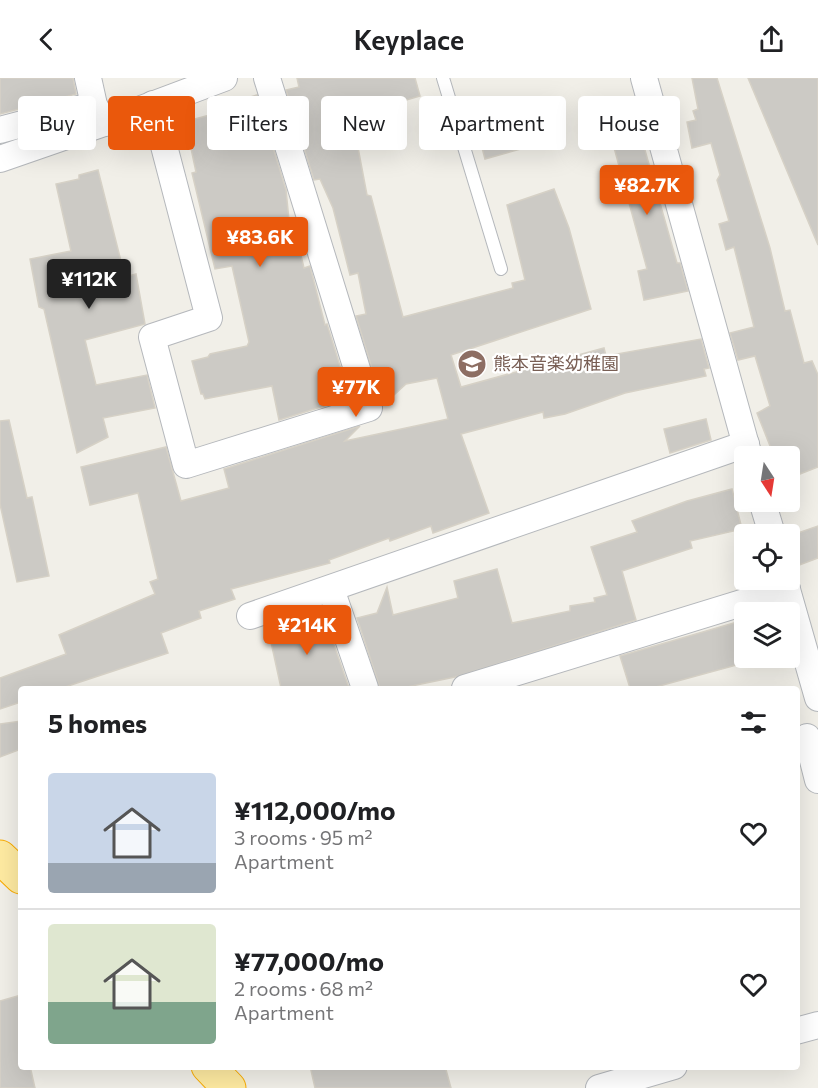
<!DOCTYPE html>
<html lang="en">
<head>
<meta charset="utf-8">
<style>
	:root { --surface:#fff; --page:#f6f6f6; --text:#202124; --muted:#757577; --line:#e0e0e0; --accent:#ea580c }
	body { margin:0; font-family:Commissioner,"Noto Sans JP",sans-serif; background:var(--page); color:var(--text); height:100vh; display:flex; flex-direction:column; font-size:22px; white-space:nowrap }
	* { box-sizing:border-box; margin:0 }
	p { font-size:20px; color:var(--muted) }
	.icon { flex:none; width:33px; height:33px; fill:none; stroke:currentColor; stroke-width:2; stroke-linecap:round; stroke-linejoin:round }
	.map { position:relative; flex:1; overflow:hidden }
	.side { position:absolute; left:18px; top:608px; width:782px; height:384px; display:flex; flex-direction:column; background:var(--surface); border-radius:6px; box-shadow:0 6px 24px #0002 }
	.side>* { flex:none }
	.hud { position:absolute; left:18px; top:18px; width:783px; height:54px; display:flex; gap:12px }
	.needle { width:39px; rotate:168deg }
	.fabs { position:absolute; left:734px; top:368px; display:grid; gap:12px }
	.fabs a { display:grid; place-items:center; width:66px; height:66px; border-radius:6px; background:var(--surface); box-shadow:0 6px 24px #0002; font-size:30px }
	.price { position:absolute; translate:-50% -51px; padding:0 14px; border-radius:6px; background:var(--accent); color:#fff; font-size:20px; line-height:39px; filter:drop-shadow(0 2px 3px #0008) }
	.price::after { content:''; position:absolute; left:50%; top:36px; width:18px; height:14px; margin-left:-9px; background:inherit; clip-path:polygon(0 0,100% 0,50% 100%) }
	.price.current { background:#222; color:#fff }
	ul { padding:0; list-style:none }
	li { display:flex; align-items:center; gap:18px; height:150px; padding:0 30px }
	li+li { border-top:2px solid var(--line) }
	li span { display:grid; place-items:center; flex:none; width:168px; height:120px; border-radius:6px; color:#555 }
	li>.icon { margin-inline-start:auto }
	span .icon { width:72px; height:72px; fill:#fffc; stroke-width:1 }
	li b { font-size:26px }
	h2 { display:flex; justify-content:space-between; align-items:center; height:72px; padding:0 30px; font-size:26px }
	.chip { padding:0 21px; border-radius:6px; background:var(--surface); box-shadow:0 6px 24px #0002; font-size:21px; line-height:54px }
	.chip.current { background:var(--accent); color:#fff }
	header { display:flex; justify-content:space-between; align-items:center; height:78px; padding:0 30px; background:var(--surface); font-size:27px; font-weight:600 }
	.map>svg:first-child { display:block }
	.building { fill:#cccac5; stroke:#d6d1c6; stroke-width:1.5 }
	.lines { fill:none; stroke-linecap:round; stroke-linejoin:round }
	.service-casing { stroke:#b5b8bc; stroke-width:14 }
	.minor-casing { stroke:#b5b8bc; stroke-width:28 }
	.trunk-casing { stroke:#f9ab00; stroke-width:35 }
	.service { stroke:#fff; stroke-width:12 }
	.minor { stroke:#fff; stroke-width:26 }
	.trunk { stroke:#feeaa1; stroke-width:33 }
	.labels { text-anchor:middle; stroke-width:4.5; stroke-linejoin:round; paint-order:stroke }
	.education-label { font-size:18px; fill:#785e54; stroke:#fff; text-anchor:start }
</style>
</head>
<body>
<header><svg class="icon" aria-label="back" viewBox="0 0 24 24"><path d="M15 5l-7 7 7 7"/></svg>Keyplace<svg class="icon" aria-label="share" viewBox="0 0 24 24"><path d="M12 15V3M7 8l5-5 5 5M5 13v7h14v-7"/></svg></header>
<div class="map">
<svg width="818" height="1010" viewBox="0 0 818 1010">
	<rect width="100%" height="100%" fill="#f1efe8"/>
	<g class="building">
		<polygon points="0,0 73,0 76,16 0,36"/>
		<polygon points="297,0 415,0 420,18 352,38 367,117 371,118 403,239 513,210 512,205 525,202 507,127 554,111 569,150 591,231 451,277 461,309 604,270 606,278 701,261 709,290 704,291 706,298 625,315 565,336 544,340 543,334 461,356 489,435 433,455 431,448 390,463 389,460 329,482 330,485 231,511 235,521 199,533 201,540 161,555 168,575 62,610 21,610 21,624 0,631 0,600 66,576 59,557 155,516 150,504 158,501 138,415 90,427 81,389 166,369 181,423 229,410 224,391 360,348 345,363 448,341 437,300 406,306 383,327 356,238 366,236 358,195 350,197 333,130 320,101 314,102 286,12 299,9"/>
		<polygon points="692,0 717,0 770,170 785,233 790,232 804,285 812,283 818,297 818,389 800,396 794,378 774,378 757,335 770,328 755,278 738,282 730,255 754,249 734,169 726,172 719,146 729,143 717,102 720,97 711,65 692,70 687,44 696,42 693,33 698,31"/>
		<polygon points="748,0 818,0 818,167"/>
		<polygon points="257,17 286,112 289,142 293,144 304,190 310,188 325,247 327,246 350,320 279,342 272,308 205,321 203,316 201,316 192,283 208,279 210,276 247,268 249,264 232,188 215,191 192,95 196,94 189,61 183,44 229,32 227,26"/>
		<polygon points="544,28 553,62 485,81 476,47"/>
		<polygon points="637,44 677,185 680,185 688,213 644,222 638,193 647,191 609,51"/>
		<polygon points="98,92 125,199 136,196 145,246 85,262 96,307 147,297 155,330 103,340 108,359 77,375 44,231 39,229 30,181 71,173 56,106 79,101 79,97"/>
		<polygon points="706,341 711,362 670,375 664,351"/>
		<polygon points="9,342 27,420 32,419 49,498 17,504 0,426 0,343"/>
		<polygon points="732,411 742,451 690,463 692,470 622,493 636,542 455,599 402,610 380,610 357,540 377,535 387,509 393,537 458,520 454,503 497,491 512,545 570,533 570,528 595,524 594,520 607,517 591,469 637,454 632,443 687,423"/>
		<polygon points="818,448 818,480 794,489 789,474 789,458"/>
		<polygon points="324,538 349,610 281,610 269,555 296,547 297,544"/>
		<polygon points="744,542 744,585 652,610 630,610 620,578"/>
		<polygon points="21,643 21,671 0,679 0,646"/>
		<polygon points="21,917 21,988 30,988 35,1010 0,1010 0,923"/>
		<polygon points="310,988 445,988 451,1010 315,1010"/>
	</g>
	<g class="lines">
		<g class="service-casing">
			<polyline id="service" points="443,0 501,191"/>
		</g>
		<g class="minor-casing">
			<g id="minor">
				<polyline points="88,0 94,27 104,45 224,0"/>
				<polyline points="644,0 749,378"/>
				<polyline points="153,26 209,240 152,259 186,387 369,330 267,0"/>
				<polyline points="0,52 94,27"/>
				<polyline points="0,81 104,45"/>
				<polyline points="762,423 772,456"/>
				<polyline points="784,501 818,620"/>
				<polyline points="331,511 365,610"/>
				<polyline points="250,538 746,366"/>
				<polyline points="465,610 787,511"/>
				<polyline points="807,659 818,702"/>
				<polyline points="796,953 818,947"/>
				<polyline points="599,1010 674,988"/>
			</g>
		</g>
		<g class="trunk-casing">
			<g id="trunk">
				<polyline points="0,779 21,799"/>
				<polyline points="208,988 229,1010"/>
			</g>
		</g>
		<use href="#service" class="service"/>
		<use href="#minor" class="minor"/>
		<use href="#trunk" class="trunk"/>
	</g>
	<defs>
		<g id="school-disc" transform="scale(1.5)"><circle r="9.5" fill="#8d6e63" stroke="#fff"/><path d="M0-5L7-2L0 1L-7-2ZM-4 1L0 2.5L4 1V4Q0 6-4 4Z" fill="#fff"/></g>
	</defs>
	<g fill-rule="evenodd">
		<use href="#school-disc" x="472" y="286"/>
	</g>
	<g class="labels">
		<g class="education-label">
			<text x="493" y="292">熊本音楽幼稚園</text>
		</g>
	</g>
</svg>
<div class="fabs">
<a><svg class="needle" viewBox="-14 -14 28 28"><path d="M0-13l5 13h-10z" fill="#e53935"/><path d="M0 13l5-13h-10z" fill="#757577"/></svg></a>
<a><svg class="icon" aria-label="locate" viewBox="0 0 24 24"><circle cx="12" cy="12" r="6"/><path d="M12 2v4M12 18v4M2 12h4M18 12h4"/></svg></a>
<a><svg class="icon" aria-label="layers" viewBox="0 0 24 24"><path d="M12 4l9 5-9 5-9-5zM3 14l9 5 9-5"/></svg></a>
</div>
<b class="price" style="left:647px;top:138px">¥82.7K</b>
<b class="price" style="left:260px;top:190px">¥83.6K</b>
<b class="price current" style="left:89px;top:232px">¥112K</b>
<b class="price" style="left:356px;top:340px">¥77K</b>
<b class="price" style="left:307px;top:578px">¥214K</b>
<div class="hud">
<a class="chip">Buy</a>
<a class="chip current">Rent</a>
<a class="chip">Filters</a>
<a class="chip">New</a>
<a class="chip">Apartment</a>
<a class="chip">House</a>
</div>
<section class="side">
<h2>5 homes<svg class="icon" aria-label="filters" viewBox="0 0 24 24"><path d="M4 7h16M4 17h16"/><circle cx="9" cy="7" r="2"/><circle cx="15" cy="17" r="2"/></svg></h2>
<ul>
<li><span style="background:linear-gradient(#c9d6e8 75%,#9aa5b1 0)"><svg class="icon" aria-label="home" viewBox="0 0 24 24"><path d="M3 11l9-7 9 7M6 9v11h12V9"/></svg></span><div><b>¥112,000/mo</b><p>3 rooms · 95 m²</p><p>Apartment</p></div><svg class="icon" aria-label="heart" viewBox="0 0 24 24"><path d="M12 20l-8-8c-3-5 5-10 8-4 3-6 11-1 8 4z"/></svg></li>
<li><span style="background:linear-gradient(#dfe7d0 65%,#7fa58c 0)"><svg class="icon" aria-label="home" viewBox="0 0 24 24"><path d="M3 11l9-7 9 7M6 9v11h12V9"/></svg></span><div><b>¥77,000/mo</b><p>2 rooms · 68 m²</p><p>Apartment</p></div><svg class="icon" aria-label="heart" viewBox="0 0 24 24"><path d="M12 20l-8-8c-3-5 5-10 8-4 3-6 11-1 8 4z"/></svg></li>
</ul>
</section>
</div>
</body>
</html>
